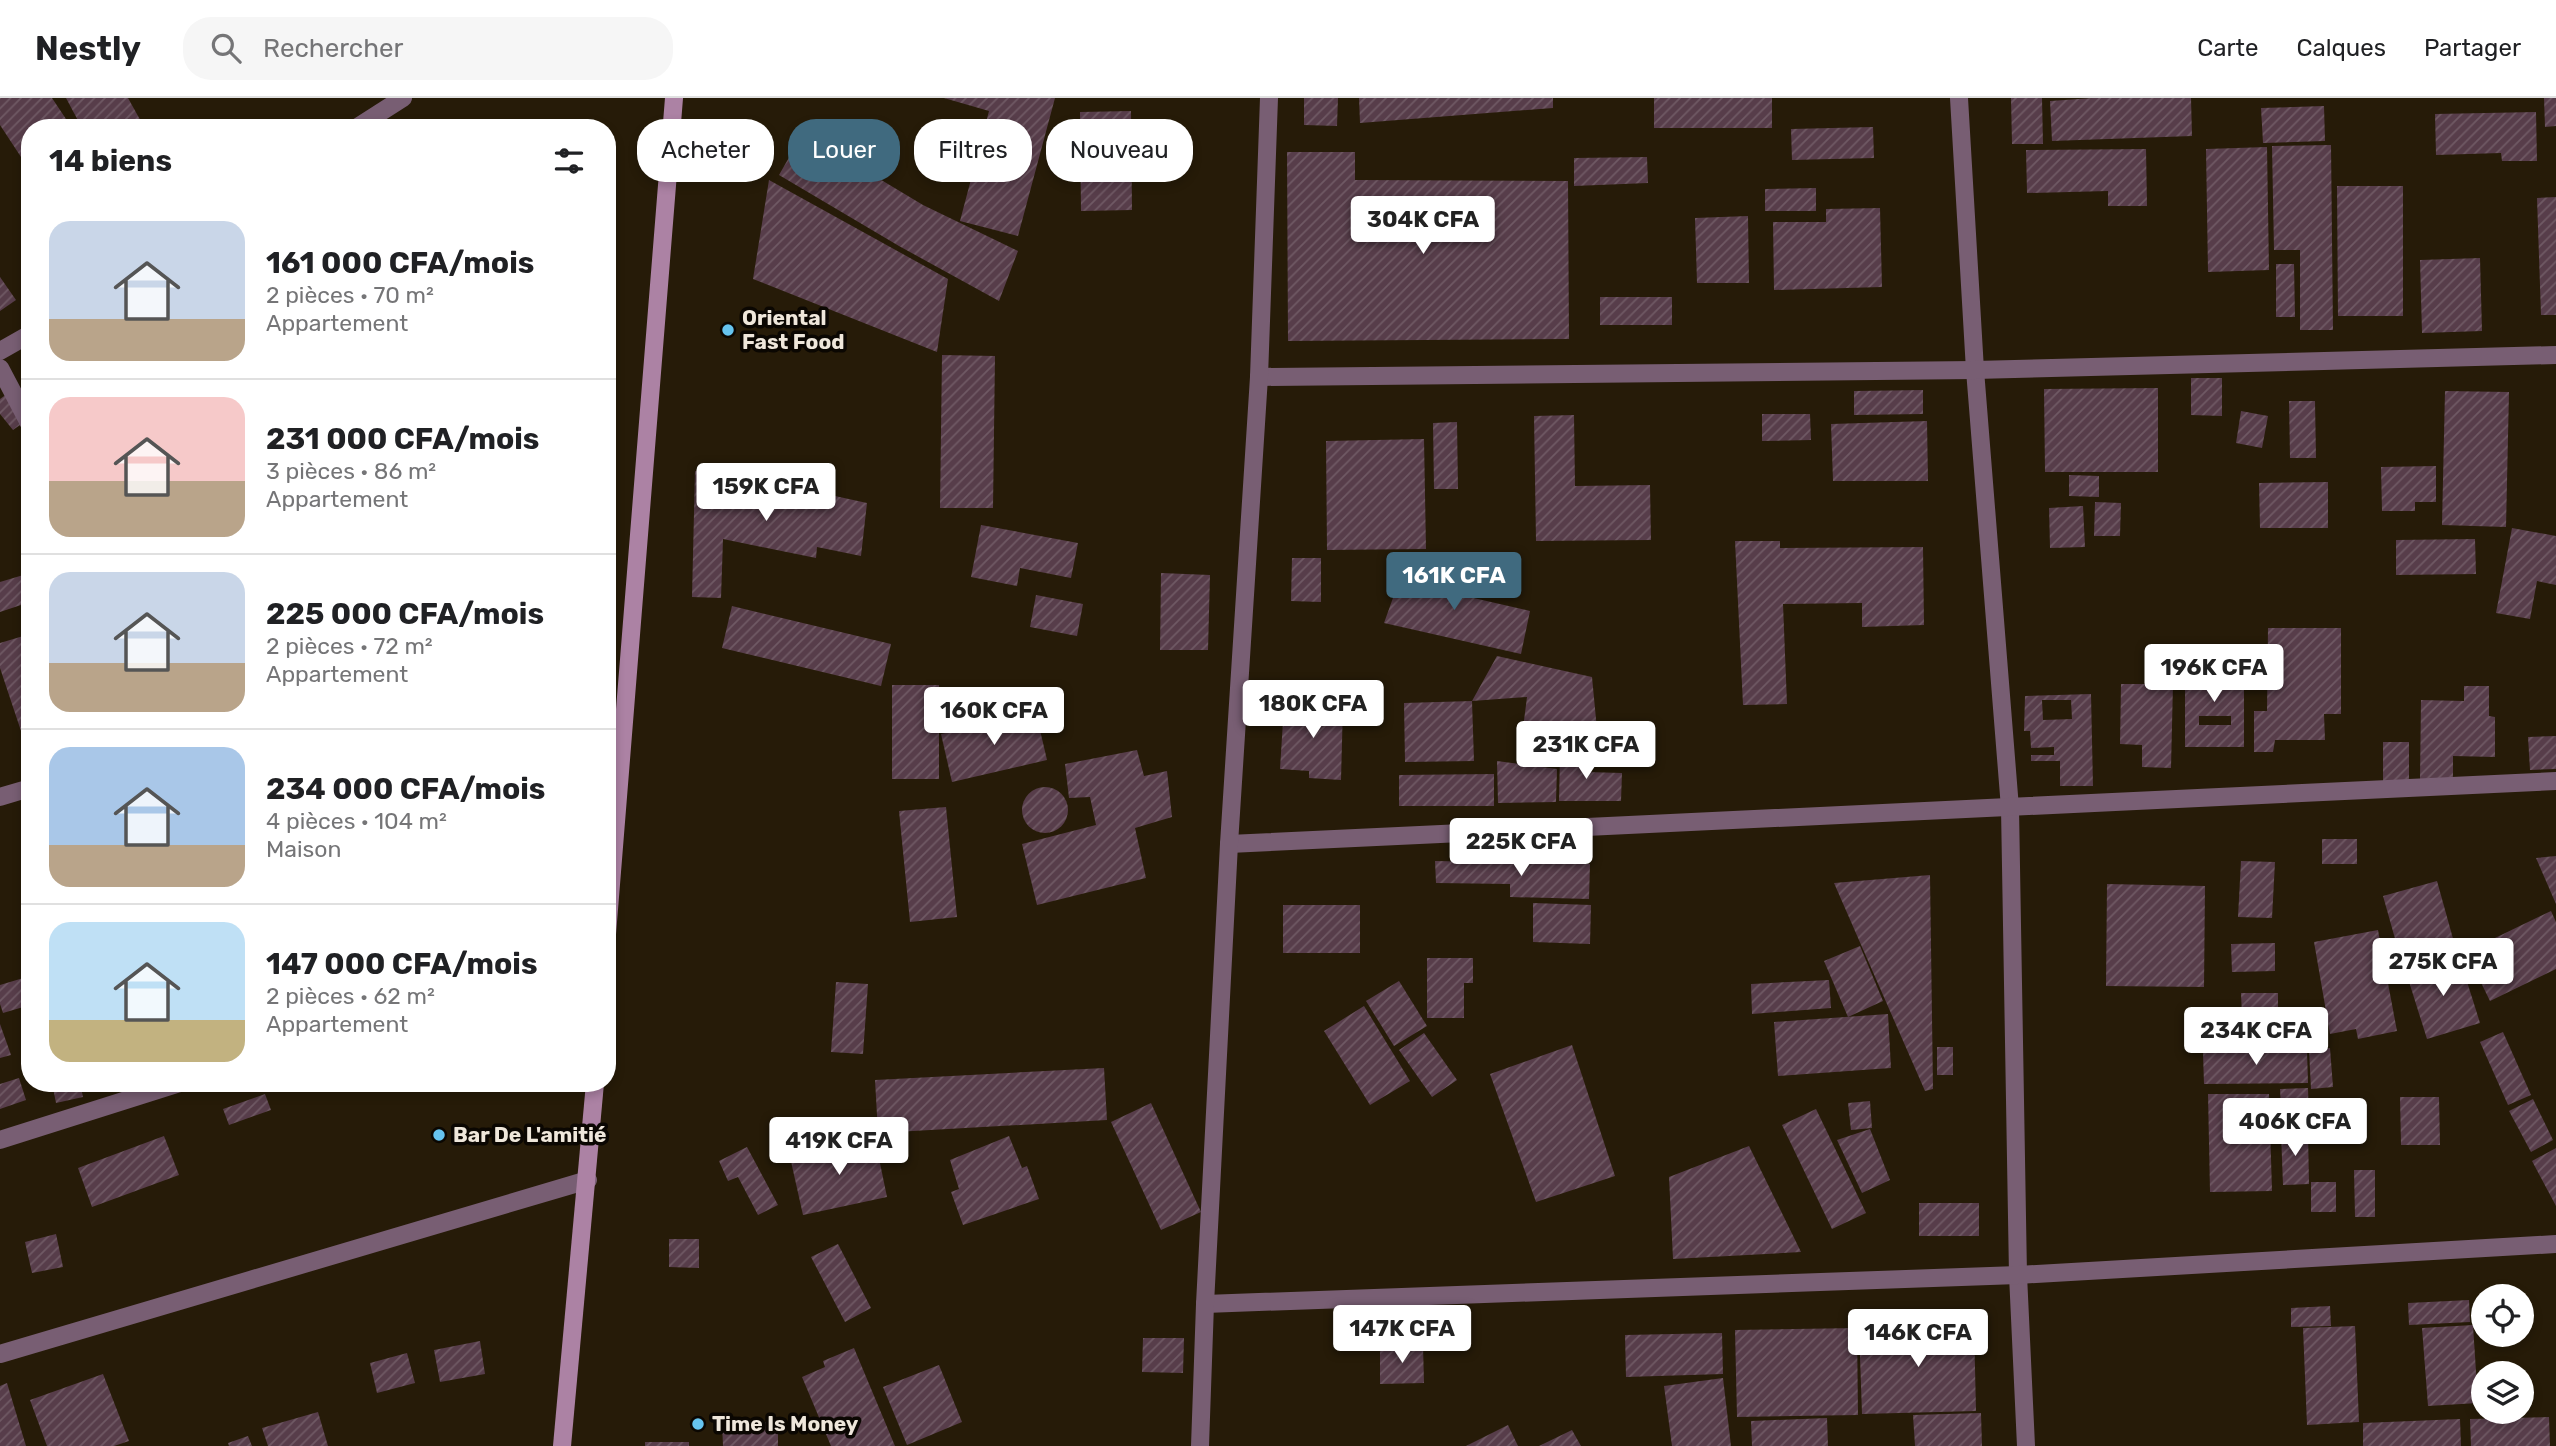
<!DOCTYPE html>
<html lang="fr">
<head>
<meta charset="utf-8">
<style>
	:root { --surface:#fff; --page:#f6f6f6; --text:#202124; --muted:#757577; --line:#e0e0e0; --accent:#406a7f }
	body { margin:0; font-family:Rubik,sans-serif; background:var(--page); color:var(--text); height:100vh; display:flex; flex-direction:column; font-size:26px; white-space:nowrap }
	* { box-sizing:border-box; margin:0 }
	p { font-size:23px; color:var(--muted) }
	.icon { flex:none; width:38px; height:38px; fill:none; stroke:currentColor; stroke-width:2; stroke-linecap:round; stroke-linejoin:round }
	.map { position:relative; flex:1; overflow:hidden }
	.side { position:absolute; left:21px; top:21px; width:595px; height:973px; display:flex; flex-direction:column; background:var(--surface); border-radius:28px; box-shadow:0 4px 10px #0003 }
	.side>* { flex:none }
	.hud { position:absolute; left:637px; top:21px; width:665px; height:63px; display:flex; gap:14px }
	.controls { position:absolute; left:2471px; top:1186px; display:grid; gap:14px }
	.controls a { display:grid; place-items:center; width:63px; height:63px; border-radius:50%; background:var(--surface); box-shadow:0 4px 10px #0003; font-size:35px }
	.price { position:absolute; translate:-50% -60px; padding:0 16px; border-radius:7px; background:#fff; color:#222; font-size:23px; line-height:46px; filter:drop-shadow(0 2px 4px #0008) }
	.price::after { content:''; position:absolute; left:50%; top:42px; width:21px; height:16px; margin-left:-10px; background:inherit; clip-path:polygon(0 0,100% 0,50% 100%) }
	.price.selected { background:var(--accent); color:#fff }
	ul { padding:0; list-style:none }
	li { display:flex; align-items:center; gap:21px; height:175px; padding:0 28px }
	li+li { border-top:2px solid var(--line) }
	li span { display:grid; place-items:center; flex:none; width:196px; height:140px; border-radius:21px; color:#555 }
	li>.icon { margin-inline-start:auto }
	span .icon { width:84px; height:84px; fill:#fffc; stroke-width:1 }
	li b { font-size:30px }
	h2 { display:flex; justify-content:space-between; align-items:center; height:84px; padding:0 28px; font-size:30px }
	.tag { padding:0 24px; border-radius:28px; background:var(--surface); box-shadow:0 4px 10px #0003; font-size:24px; line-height:63px }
	.tag.selected { background:var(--accent); color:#fff }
	header { display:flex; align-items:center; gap:42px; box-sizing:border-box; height:98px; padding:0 35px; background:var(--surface); border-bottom:2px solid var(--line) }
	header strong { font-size:33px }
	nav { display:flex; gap:38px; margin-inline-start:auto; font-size:24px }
	.search { width:490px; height:63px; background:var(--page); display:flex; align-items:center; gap:18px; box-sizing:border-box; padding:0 24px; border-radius:28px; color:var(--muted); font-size:26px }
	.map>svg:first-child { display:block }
	.building { fill:url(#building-hatch); fill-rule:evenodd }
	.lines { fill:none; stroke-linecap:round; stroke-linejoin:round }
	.street { stroke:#785e73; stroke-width:18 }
	.secondary { stroke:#ac82a4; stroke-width:18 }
	.poi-dot { fill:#66c4ef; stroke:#0b0702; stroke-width:2.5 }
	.labels { text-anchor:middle; stroke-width:7; stroke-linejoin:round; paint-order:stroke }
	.poi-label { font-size:21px; font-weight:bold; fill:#efe7db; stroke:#0b0702; text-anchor:start }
</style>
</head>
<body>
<header>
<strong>Nestly</strong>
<div class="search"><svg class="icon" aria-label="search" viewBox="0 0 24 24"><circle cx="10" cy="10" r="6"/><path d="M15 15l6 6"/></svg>Rechercher</div>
<nav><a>Carte</a><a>Calques</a><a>Partager</a></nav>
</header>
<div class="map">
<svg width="2556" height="1348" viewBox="0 0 2556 1348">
	<defs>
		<pattern id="building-hatch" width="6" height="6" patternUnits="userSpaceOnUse" patternTransform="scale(1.75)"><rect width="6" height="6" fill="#573d4a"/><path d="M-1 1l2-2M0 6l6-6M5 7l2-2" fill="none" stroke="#6f5964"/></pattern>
	</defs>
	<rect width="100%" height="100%" fill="#261b08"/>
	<g class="building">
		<polygon points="0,0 52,0 70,27 66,30 30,30 30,53 21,59 0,27"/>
		<polygon points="66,0 128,0 143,27 137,30 82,30"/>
		<polygon points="944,0 1055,0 1018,138 960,123 989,13"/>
		<polygon points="1304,0 1338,0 1337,28 1304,27"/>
		<polygon points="1359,0 1553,0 1553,10 1360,25"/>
		<rect x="1654" y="0" width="118" height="30"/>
		<polygon points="2011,0 2042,0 2043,46 2012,46"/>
		<polygon points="2093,0 2191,0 2192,38 2052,43 2050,3"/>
		<polygon points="2544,0 2556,0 2556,28 2545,29"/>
		<polygon points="2324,8 2325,43 2263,45 2261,10"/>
		<polygon points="1131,13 1132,112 1081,113 1080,14"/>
		<polygon points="2536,14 2537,63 2502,63 2501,55 2436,57 2435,16"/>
		<polygon points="1873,29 1874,60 1792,62 1791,31"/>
		<polygon points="803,35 923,107 1018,153 999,203 899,148 779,77"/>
		<polygon points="2331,47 2333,232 2300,232 2300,152 2274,152 2272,48"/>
		<polygon points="2267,49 2269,172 2208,174 2206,51"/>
		<polygon points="2146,51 2147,108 2108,108 2108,93 2027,95 2026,52"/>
		<polygon points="1287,54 1355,54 1355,82 1568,83 1569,241 1288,243"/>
		<polygon points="1647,59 1648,85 1574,88 1574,60"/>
		<polygon points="769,82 948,181 937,254 753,181"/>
		<polygon points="2337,88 2403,88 2403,218 2338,218"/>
		<polygon points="1816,90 1816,113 1765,113 1765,91"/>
		<polygon points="2556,99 2556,217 2541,217 2537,100"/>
		<polygon points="1880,110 1882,189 1774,192 1773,124 1826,124 1826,111"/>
		<polygon points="1748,118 1749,185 1697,185 1695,120"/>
		<polygon points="2480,160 2482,233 2422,235 2420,162"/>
		<polygon points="2276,166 2294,166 2295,219 2276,219"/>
		<polygon points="0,179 16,202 0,213"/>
		<rect x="1600" y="199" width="72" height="28"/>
		<polygon points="942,257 995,258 993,410 940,410"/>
		<polygon points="2191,280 2222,280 2222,318 2191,317"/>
		<polygon points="18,288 30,303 30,320 13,332 0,316 0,301"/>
		<polygon points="2158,290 2158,374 2045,374 2044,291"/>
		<polygon points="1923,292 1923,316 1854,317 1854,293"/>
		<polygon points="2445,293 2509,294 2506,429 2442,427"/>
		<polygon points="2289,303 2315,303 2316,360 2290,360"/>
		<polygon points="2241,313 2268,318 2262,350 2236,345"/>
		<polygon points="1762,316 1810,316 1811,342 1762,343"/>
		<polygon points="1574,317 1575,388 1650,387 1651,442 1536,443 1534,318"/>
		<polygon points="1927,323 1928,383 1833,383 1831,326"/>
		<polygon points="1457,324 1458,391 1434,391 1433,325"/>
		<polygon points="1424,341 1426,451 1327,452 1326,343"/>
		<polygon points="2436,368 2436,404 2415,404 2415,413 2382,413 2381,369"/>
		<polygon points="695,373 725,374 867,405 861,458 817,449 816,460 723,441 721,500 692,499"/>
		<polygon points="2069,377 2099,378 2099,399 2069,398"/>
		<polygon points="2328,384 2328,430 2260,430 2259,385"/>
		<polygon points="2095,404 2121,405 2120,438 2094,438"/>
		<polygon points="2083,408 2085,449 2050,450 2049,410"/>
		<polygon points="981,427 1078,445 1071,480 1020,470 1017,488 971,479"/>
		<polygon points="2512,430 2556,438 2556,487 2537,483 2530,521 2496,515"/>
		<polygon points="2475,441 2476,476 2396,477 2396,442"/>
		<polygon points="1735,443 1780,443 1780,450 1923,449 1924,527 1862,529 1862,505 1783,506 1787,606 1743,607"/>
		<polygon points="1408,458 1432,461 1430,490 1530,513 1521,556 1384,525"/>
		<polygon points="1292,460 1321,460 1321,504 1291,503"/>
		<polygon points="30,475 30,504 0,514 0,484"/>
		<polygon points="1161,475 1210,477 1208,552 1160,552"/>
		<polygon points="1036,497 1083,506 1077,538 1030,529"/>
		<polygon points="732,508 891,546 881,588 722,550"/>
		<polygon points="2268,530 2341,530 2341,616 2324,616 2325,642 2275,642 2273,654 2254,654 2254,613 2267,613"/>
		<polygon points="30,536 30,644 25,645 0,570 0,545"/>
		<polygon points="1497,558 1592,579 1598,642 1522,638 1527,599 1472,603"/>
		<path d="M2185 563H2244V649H2185ZM2199 618H2231V627H2199Z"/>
		<polygon points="2121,586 2173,586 2171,670 2142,669 2142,647 2120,646"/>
		<rect x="892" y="587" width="47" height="94"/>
		<polygon points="2464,588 2489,588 2489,618 2495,619 2495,659 2453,658 2453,683 2420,682 2421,602 2464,603"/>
		<path d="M2091 596 2093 688H2060V663H2031V657H2054V649L2031 650 2030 633H2024L2025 598ZM2042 602H2071L2072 621 2043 622Z"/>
		<polygon points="1472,603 1474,663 1405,664 1404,605"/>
		<polygon points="1284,607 1343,607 1341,682 1309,680 1309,673 1280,671"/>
		<polygon points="1036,615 1047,662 952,684 941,636"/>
		<polygon points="2556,638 2556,671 2530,672 2528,639"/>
		<rect x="2383" y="644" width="26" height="44"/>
		<polygon points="1137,652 1144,678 1167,673 1172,719 1135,730 1146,780 1037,807 1022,746 1096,727 1090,699 1069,700 1065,666"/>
		<polygon points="1560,655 1588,655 1588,674 1622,675 1621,703 1559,703"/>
		<polygon points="1497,663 1557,671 1556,704 1498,705"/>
		<polygon points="1494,676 1494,708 1399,708 1399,677"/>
		<circle cx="1045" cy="712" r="23"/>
		<polygon points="946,709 957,819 910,824 899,713"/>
		<rect x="2322" y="741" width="35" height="25"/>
		<polygon points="2556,758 2556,806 2536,760"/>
		<polygon points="1435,763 1590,766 1589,801 1510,799 1510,786 1436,785"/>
		<polygon points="2241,763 2275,764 2272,820 2238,819"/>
		<polygon points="1930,777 1933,991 1925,993 1834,785"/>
		<polygon points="2437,783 2457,855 2403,869 2383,798"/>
		<polygon points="2107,786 2205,788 2204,889 2106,888"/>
		<polygon points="1533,805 1591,807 1590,846 1533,844"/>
		<rect x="1283" y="807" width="77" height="48"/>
		<polygon points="2551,813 2556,824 2556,871 2490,903 2466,854"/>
		<polygon points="2378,832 2397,933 2358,941 2356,931 2330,936 2314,844"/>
		<polygon points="2275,845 2275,873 2232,874 2231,846"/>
		<polygon points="1860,848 1883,903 1848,919 1824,863"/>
		<polygon points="2459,858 2480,925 2427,941 2406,874"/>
		<polygon points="1427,860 1473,860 1473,885 1464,885 1464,920 1427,920"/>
		<polygon points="30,878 30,907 3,915 0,906 0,887"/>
		<polygon points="1829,882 1831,910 1752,916 1751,886"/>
		<polygon points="1399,883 1427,928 1394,948 1366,903"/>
		<polygon points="836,884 868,886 863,956 831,954"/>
		<polygon points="2241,895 2278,895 2278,919 2242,919"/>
		<polygon points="1364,908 1410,983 1370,1007 1324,933"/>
		<polygon points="1888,916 1891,970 1778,978 1774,924"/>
		<rect x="2199" y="921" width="42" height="25"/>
		<polygon points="2246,921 2282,921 2282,946 2247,946"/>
		<polygon points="0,926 11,957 0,960"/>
		<polygon points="2503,934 2531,997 2508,1007 2480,944"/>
		<polygon points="1424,935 1457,982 1432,999 1399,952"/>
		<polygon points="1572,947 1615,1078 1536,1104 1490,976"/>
		<rect x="1937" y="949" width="16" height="28"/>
		<polygon points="2330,950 2333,989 2311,991 2309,952"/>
		<polygon points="2307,952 2308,985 2204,986 2203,955"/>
		<polygon points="1104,970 1107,1022 878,1035 875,982"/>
		<polygon points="19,980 26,1002 0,1011 0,986"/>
		<polygon points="52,985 80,985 83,999 56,1005"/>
		<polygon points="2308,990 2309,1026 2282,1027 2280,991"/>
		<polygon points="265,996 271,1012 229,1027 223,1011"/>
		<polygon points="2208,996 2269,996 2272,1093 2210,1094"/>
		<polygon points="2400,999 2439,999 2440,1047 2401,1047"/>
		<polygon points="2533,1001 2553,1042 2531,1054 2509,1013"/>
		<polygon points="1870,1003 1872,1030 1851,1032 1848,1005"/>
		<polygon points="1151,1005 1201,1114 1161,1132 1111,1024"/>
		<polygon points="1816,1011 1866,1115 1832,1131 1782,1027"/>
		<polygon points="1870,1031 1890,1082 1862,1095 1837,1042"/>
		<polygon points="2308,1034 2309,1086 2283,1087 2281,1035"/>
		<polygon points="164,1038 179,1077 92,1109 78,1070"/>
		<polygon points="1009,1038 1022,1070 1027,1068 1039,1101 963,1127 951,1094 959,1091 950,1062"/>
		<polygon points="875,1041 887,1099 803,1117 790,1059"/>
		<polygon points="1749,1048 1801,1154 1673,1161 1669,1079"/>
		<polygon points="747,1049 778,1107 758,1117 738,1079 728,1083 719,1063"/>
		<polygon points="2556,1050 2556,1108 2532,1063"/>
		<polygon points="2354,1072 2375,1072 2375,1119 2355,1119"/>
		<rect x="2311" y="1084" width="25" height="30"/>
		<rect x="1919" y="1105" width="60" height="33"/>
		<polygon points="56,1136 63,1169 32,1175 25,1144"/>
		<polygon points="669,1141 699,1141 699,1170 669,1169"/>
		<polygon points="838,1146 871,1210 845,1224 811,1159"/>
		<polygon points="2469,1202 2470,1224 2409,1227 2408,1205"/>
		<polygon points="2330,1208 2331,1228 2291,1229 2291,1210"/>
		<polygon points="1974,1227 1976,1313 1862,1316 1859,1230"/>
		<polygon points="2473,1227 2478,1305 2428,1308 2422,1230"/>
		<polygon points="2355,1228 2359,1324 2307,1327 2303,1230"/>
		<polygon points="1857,1230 1858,1317 1737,1319 1735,1232"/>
		<polygon points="1722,1235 1723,1276 1626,1279 1625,1237"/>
		<polygon points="1143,1240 1184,1240 1183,1275 1142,1274"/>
		<polygon points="480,1243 485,1276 440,1284 434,1252"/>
		<polygon points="1423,1247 1424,1285 1380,1286 1380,1248"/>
		<polygon points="854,1250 895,1348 831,1348 802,1279 825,1269 823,1263"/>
		<polygon points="407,1255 415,1285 377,1295 370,1265"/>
		<polygon points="939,1267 962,1324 907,1347 883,1289"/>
		<polygon points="103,1276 129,1343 114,1348 47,1348 30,1302"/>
		<polygon points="1723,1280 1731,1348 1672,1348 1664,1288"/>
		<polygon points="7,1285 26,1348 0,1348 0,1288"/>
		<polygon points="318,1314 328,1348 268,1348 262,1330"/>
		<polygon points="1981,1315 1982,1348 1915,1348 1913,1317"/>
		<polygon points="2549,1319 2550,1348 2471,1348 2470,1321"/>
		<polygon points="1827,1320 1828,1348 1752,1348 1751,1323"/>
		<polygon points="2460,1321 2461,1348 2363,1348 2363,1325"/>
		<polygon points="722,1324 778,1324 778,1348 723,1348"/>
		<polygon points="1508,1327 1518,1348 1466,1348"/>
		<polygon points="1572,1332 1581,1348 1539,1348"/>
		<polygon points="248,1338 252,1348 229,1348 228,1345"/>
		<rect x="645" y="1344" width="44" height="4"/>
	</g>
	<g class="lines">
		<g class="street">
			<polyline points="1959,0 1975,272 2010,710 2018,1177 2026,1348"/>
			<polyline points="356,30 403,0"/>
			<polyline points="0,253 30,236"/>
			<polyline points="0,270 30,327"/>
			<polyline points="1259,279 1975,272 2556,257"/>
			<polyline points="0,699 30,690"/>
			<polyline points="1229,746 2556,683"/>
			<polyline points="0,1042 180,985"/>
			<polyline points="1205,1206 2018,1177 2556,1146"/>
			<polyline points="0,1256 588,1082"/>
			<polyline points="1200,1348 1205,1206 1229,746 1259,279 1269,0"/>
		</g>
		<g class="secondary">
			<polyline points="607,836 674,0"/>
			<polyline points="562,1348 595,985"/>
		</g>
	</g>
	<g class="poi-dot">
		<circle cx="728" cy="232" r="7"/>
		<circle cx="439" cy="1037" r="7"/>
		<circle cx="698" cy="1326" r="7"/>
	</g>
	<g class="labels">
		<g class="poi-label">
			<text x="742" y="227">Oriental<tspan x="742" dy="24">Fast Food</tspan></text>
			<text x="453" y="1044">Bar De L'amitié</text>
			<text x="712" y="1333">Time Is Money</text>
		</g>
	</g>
</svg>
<div class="controls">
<a><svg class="icon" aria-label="locate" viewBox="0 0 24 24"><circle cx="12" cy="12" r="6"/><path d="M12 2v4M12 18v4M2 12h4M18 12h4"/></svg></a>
<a><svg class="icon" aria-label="layers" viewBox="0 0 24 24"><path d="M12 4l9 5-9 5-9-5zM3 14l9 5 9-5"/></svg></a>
</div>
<b class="price" style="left:1423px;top:158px">304K CFA</b>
<b class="price" style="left:766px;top:425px">159K CFA</b>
<b class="price selected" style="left:1454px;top:514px">161K CFA</b>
<b class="price" style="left:2214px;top:606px">196K CFA</b>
<b class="price" style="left:1313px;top:642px">180K CFA</b>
<b class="price" style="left:994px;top:649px">160K CFA</b>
<b class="price" style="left:1586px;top:683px">231K CFA</b>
<b class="price" style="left:1521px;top:780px">225K CFA</b>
<b class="price" style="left:2443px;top:900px">275K CFA</b>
<b class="price" style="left:2256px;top:969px">234K CFA</b>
<b class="price" style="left:2295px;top:1060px">406K CFA</b>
<b class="price" style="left:839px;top:1079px">419K CFA</b>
<b class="price" style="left:1402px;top:1267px">147K CFA</b>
<b class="price" style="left:1918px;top:1271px">146K CFA</b>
<div class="hud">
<a class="tag">Acheter</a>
<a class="tag selected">Louer</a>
<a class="tag">Filtres</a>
<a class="tag">Nouveau</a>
</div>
<section class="side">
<h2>14 biens<svg class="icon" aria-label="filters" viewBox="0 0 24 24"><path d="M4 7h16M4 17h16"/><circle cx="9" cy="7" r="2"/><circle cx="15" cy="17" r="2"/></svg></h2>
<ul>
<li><span style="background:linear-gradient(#c9d6e8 70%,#b9a48a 0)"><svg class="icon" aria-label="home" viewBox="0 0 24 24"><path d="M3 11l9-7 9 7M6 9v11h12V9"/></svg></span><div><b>161 000 CFA/mois</b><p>2 pièces · 70 m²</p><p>Appartement</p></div></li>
<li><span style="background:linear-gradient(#f6c9c9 60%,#b9a48a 0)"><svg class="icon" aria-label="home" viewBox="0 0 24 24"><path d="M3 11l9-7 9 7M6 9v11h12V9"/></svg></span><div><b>231 000 CFA/mois</b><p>3 pièces · 86 m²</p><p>Appartement</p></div></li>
<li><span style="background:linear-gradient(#c9d6e8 65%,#b9a48a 0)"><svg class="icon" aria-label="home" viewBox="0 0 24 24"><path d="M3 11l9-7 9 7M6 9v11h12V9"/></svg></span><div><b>225 000 CFA/mois</b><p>2 pièces · 72 m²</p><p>Appartement</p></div></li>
<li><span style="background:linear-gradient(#a9c7e8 70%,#b9a48a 0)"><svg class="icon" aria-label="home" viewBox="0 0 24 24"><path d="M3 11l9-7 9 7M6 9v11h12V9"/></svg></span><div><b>234 000 CFA/mois</b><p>4 pièces · 104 m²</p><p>Maison</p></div></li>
<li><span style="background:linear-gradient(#bfe0f5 70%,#c2b280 0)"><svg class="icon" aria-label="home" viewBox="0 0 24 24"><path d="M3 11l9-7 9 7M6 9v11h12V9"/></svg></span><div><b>147 000 CFA/mois</b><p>2 pièces · 62 m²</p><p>Appartement</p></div></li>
</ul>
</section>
</div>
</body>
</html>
